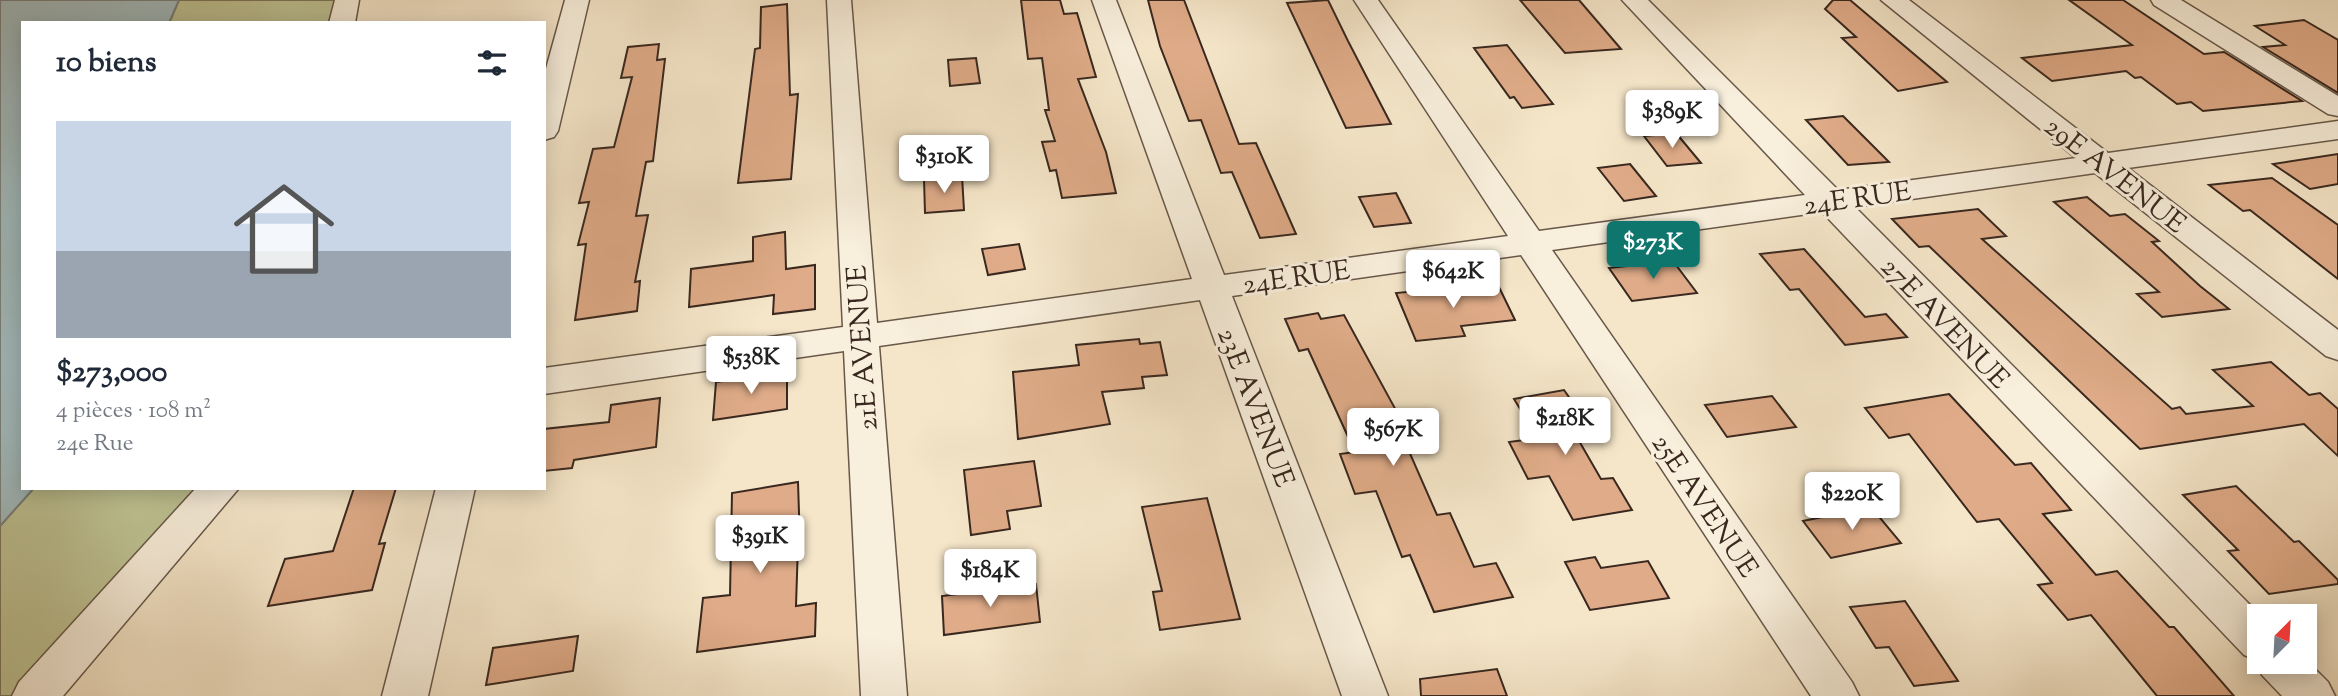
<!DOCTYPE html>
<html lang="fr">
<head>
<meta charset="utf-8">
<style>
	:root { --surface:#fff; --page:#f2f2f3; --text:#1f2937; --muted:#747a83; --line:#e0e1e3; --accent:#0f766e }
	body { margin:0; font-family:"Sorts Mill Goudy",serif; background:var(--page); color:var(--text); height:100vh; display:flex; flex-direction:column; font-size:26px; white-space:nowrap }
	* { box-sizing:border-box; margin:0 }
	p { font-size:23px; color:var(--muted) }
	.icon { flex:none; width:38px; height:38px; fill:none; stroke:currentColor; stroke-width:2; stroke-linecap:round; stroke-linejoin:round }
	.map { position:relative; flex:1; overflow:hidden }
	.side { position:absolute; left:21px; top:21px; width:525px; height:469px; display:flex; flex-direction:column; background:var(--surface); border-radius:0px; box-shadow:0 4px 18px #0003 }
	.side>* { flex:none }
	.needle { width:46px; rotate:24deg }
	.controls { position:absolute; left:2247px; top:604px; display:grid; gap:14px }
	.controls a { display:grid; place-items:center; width:70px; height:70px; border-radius:0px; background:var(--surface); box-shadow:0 4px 18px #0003; font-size:35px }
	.price { position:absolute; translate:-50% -60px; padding:0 16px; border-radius:7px; background:#fff; color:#222; font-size:23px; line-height:46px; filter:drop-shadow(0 2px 4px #0008) }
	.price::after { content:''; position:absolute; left:50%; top:42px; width:21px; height:16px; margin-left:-10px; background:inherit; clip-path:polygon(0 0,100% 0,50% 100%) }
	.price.current { background:var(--accent); color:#fff }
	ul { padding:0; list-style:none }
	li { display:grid; align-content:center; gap:14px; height:371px; padding:0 35px }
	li+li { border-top:2px solid var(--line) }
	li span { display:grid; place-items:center; height:217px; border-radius:0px; color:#555 }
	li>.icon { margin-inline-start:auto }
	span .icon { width:126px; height:126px; fill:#fffc; stroke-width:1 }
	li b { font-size:30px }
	h2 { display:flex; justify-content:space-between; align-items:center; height:84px; padding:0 35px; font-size:30px }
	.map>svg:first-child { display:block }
	.green { fill:#bfc495; stroke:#7c765a; stroke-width:2 }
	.water { fill:#a2bdc1; stroke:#788180; stroke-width:2 }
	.building { fill:#dfab88; stroke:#39281f; stroke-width:2 }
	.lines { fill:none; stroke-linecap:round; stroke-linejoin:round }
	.street-casing { stroke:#68584a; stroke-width:3 }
	.street { fill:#f8efdc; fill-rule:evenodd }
	.labels { text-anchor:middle; stroke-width:6; stroke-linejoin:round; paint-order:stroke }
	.street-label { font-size:28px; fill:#39281f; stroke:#f8efdc }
</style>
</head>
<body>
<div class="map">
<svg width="2338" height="696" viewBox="0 0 2338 696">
	<rect width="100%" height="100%" fill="#f5e6c9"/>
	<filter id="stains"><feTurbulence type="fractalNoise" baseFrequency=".00286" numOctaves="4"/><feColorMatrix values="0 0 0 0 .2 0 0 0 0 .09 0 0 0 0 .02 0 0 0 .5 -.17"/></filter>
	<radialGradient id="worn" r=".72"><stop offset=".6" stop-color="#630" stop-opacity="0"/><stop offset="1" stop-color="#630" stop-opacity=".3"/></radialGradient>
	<g class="green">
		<polygon points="179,0 347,0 342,23 169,23"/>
		<polygon points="34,488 212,488 31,696 0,696 0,526"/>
	</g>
	<polygon class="water" points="0,0 179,0 169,23 23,23 23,488 34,488 0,526"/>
	<g class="building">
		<polygon points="1021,0 1060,0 1064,14 1077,13 1096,77 1078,79 1106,152 1116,193 1062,198 1056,170 1050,171 1042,142 1055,141 1045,110 1049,110 1042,58 1028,59"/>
		<polygon points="1148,0 1184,0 1239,144 1256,143 1296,234 1260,238 1232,172 1221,173 1201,120 1189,121 1160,46"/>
		<polygon points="1328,0 1348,41 1391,124 1346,128 1287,3"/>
		<polygon points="1520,0 1579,0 1621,49 1565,53"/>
		<polygon points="1833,0 1850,0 1947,82 1898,91 1842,38 1856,37 1825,9"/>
		<polygon points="2069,0 2123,0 2204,54 2224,52 2302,101 2203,111 2191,102 2177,104 2141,77 2135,78 2126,71 2052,81 2022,58 2132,45"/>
		<polygon points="787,4 790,95 798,94 791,179 738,183 755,49 760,48 761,7"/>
		<polygon points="2304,20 2338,40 2338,93 2263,47 2285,45 2255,26"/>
		<polygon points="659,44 657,60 665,59 653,161 646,162 636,216 648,215 635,282 640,281 637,311 575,320 586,244 578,245 589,202 579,203 593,149 614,147 632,77 621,78 628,47"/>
		<polygon points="1507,45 1553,104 1522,108 1514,97 1510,98 1474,48"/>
		<polygon points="976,58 980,83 950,86 948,60"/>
		<polygon points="1843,116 1889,162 1848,165 1806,120"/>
		<polygon points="1676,133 1701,163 1667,166 1644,136"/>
		<polygon points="2338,154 2338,184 2310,189 2273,164"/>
		<polygon points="1630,164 1656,196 1624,201 1598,168"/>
		<polygon points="962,176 964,210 925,213 924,179"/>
		<polygon points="2272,178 2338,225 2338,279 2250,210 2243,211 2209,185"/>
		<polygon points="1396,193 1411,223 1374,227 1359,197"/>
		<polygon points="2087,197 2110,216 2125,214 2159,241 2152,242 2200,286 2229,309 2162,317 2137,294 2159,292 2054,202"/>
		<polygon points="1978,209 2006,236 1982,239 2172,409 2180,407 2186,414 2253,406 2213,370 2271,362 2309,395 2320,393 2338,409 2338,456 2304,424 2140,449 1929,246 1919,247 1892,219"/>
		<polygon points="785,232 786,269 815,265 815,309 773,314 774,295 689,307 691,269 753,261 753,237"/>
		<polygon points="1019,244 1025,269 988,275 982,249"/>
		<polygon points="1804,249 1865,317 1886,314 1907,337 1845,345 1799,289 1790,290 1760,254"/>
		<polygon points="1673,261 1697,293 1632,301 1609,268"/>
		<polygon points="1497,283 1515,320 1461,326 1465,336 1416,341 1396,293"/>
		<polygon points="1318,313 1321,319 1344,315 1398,414 1393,415 1437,515 1450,513 1474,567 1496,563 1513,597 1434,612 1410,555 1402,557 1376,491 1355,494 1340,454 1355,452 1308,349 1299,351 1285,319"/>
		<polygon points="1139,339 1140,344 1160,342 1167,375 1142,377 1144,388 1102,392 1110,424 1018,439 1013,372 1079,365 1076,345"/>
		<polygon points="787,372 787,409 713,420 716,382"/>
		<polygon points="1564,390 1587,423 1571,427 1601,479 1613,478 1632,510 1573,520 1549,476 1528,479 1509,442 1538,438 1514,399"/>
		<polygon points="1949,394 2015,465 2031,463 2071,510 2043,514 2096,575 2117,571 2169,627 2174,627 2234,696 2157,696 2091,615 2068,620 2038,585 2052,583 1999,519 1977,522 1909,434 1889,438 1865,408"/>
		<polygon points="1772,396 1796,427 1727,437 1705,405"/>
		<polygon points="660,398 656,447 574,460 572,468 544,471 544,429 609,422 611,405"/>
		<polygon points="1034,461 1041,506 1007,511 1010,529 971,535 964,470"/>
		<polygon points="798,482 800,544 798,544 796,606 816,603 815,636 697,652 703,598 730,595 732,493"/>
		<polygon points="2236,486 2294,542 2299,541 2338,580 2338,584 2269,594 2228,551 2238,550 2183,495"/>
		<polygon points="354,488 396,488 379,544 385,543 372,590 268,606 285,559 333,551"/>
		<polygon points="1207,498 1240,619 1160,630 1153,592 1162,591 1142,507"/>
		<polygon points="1871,507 1901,543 1831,558 1803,521"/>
		<polygon points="1595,557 1601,568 1648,561 1669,598 1590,610 1565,562"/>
		<polygon points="1036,584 1040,622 944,635 942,596"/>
		<polygon points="1905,601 1958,681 1914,686 1889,647 1876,648 1850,607"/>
		<polygon points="578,636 573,671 486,685 493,648"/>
		<polygon points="1497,669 1507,696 1421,696 1420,679"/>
	</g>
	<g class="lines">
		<g class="street-casing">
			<g id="street">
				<polygon points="335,0 359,0 355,23 329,23"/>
				<polygon points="565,0 589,0 558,131 554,137 544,140 544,76"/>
				<polygon points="827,0 851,0 877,323 1192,279 1092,0 1116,0 1224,275 1508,236 1354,0 1378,0 1539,231 1805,195 1622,0 1648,0 1838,190 2076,158 1881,0 1909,0 2108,153 2338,121 2338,139 2128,168 2338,330 2338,360 2326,356 2095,173 1855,207 2261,616 2259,662 2305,659 2328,682 2335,696 2282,696 2262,675 2257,660 2244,655 1822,212 1552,250 1852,682 1859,696 1811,696 1521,255 1232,296 1388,696 1342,696 1200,300 879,346 907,696 861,696 844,351 544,394 544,368 843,327"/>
				<polygon points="2151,0 2181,0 2338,96 2338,116 2328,114 2154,5"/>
				<polygon points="196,488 239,488 63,696 12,696 19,682"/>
				<polygon points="436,488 475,488 428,696 382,696"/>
			</g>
		</g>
		<use href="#street" class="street"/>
	</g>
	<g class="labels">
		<g class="street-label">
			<text transform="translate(2116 174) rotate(38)" y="10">29E AVENUE</text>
			<text transform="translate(1857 197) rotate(-8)" y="10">24E RUE</text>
			<text transform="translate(1296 276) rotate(-8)" y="10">24E RUE</text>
			<text transform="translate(1946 322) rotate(46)" y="10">27E AVENUE</text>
			<text transform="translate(861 348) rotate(-94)" y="10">21E AVENUE</text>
			<text transform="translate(1257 407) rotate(69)" y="10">23E AVENUE</text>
			<text transform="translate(1706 505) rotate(56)" y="10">25E AVENUE</text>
		</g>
	</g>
	<rect width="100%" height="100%" filter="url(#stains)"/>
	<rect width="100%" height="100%" fill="url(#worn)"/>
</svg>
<div class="controls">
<a><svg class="needle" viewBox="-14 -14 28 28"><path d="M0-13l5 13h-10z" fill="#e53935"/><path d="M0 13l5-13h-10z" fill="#747a83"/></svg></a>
</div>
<b class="price" style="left:1672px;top:150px">$389K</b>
<b class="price" style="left:944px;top:195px">$310K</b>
<b class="price current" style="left:1653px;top:281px">$273K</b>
<b class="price" style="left:1453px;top:310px">$642K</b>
<b class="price" style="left:751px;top:396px">$538K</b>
<b class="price" style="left:1565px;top:457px">$218K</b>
<b class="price" style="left:1393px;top:468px">$567K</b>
<b class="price" style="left:1852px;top:532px">$220K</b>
<b class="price" style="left:760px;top:575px">$391K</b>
<b class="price" style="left:990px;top:609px">$184K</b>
<section class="side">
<h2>10 biens<svg class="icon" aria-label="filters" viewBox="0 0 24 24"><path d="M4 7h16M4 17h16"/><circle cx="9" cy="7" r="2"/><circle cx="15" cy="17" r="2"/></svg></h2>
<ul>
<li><span style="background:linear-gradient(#c9d6e8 60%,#9aa5b1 0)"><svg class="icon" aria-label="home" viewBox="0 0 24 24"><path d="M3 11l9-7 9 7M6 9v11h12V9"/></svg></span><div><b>$273,000</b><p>4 pièces · 108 m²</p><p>24e Rue</p></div></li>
</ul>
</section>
</div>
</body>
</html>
